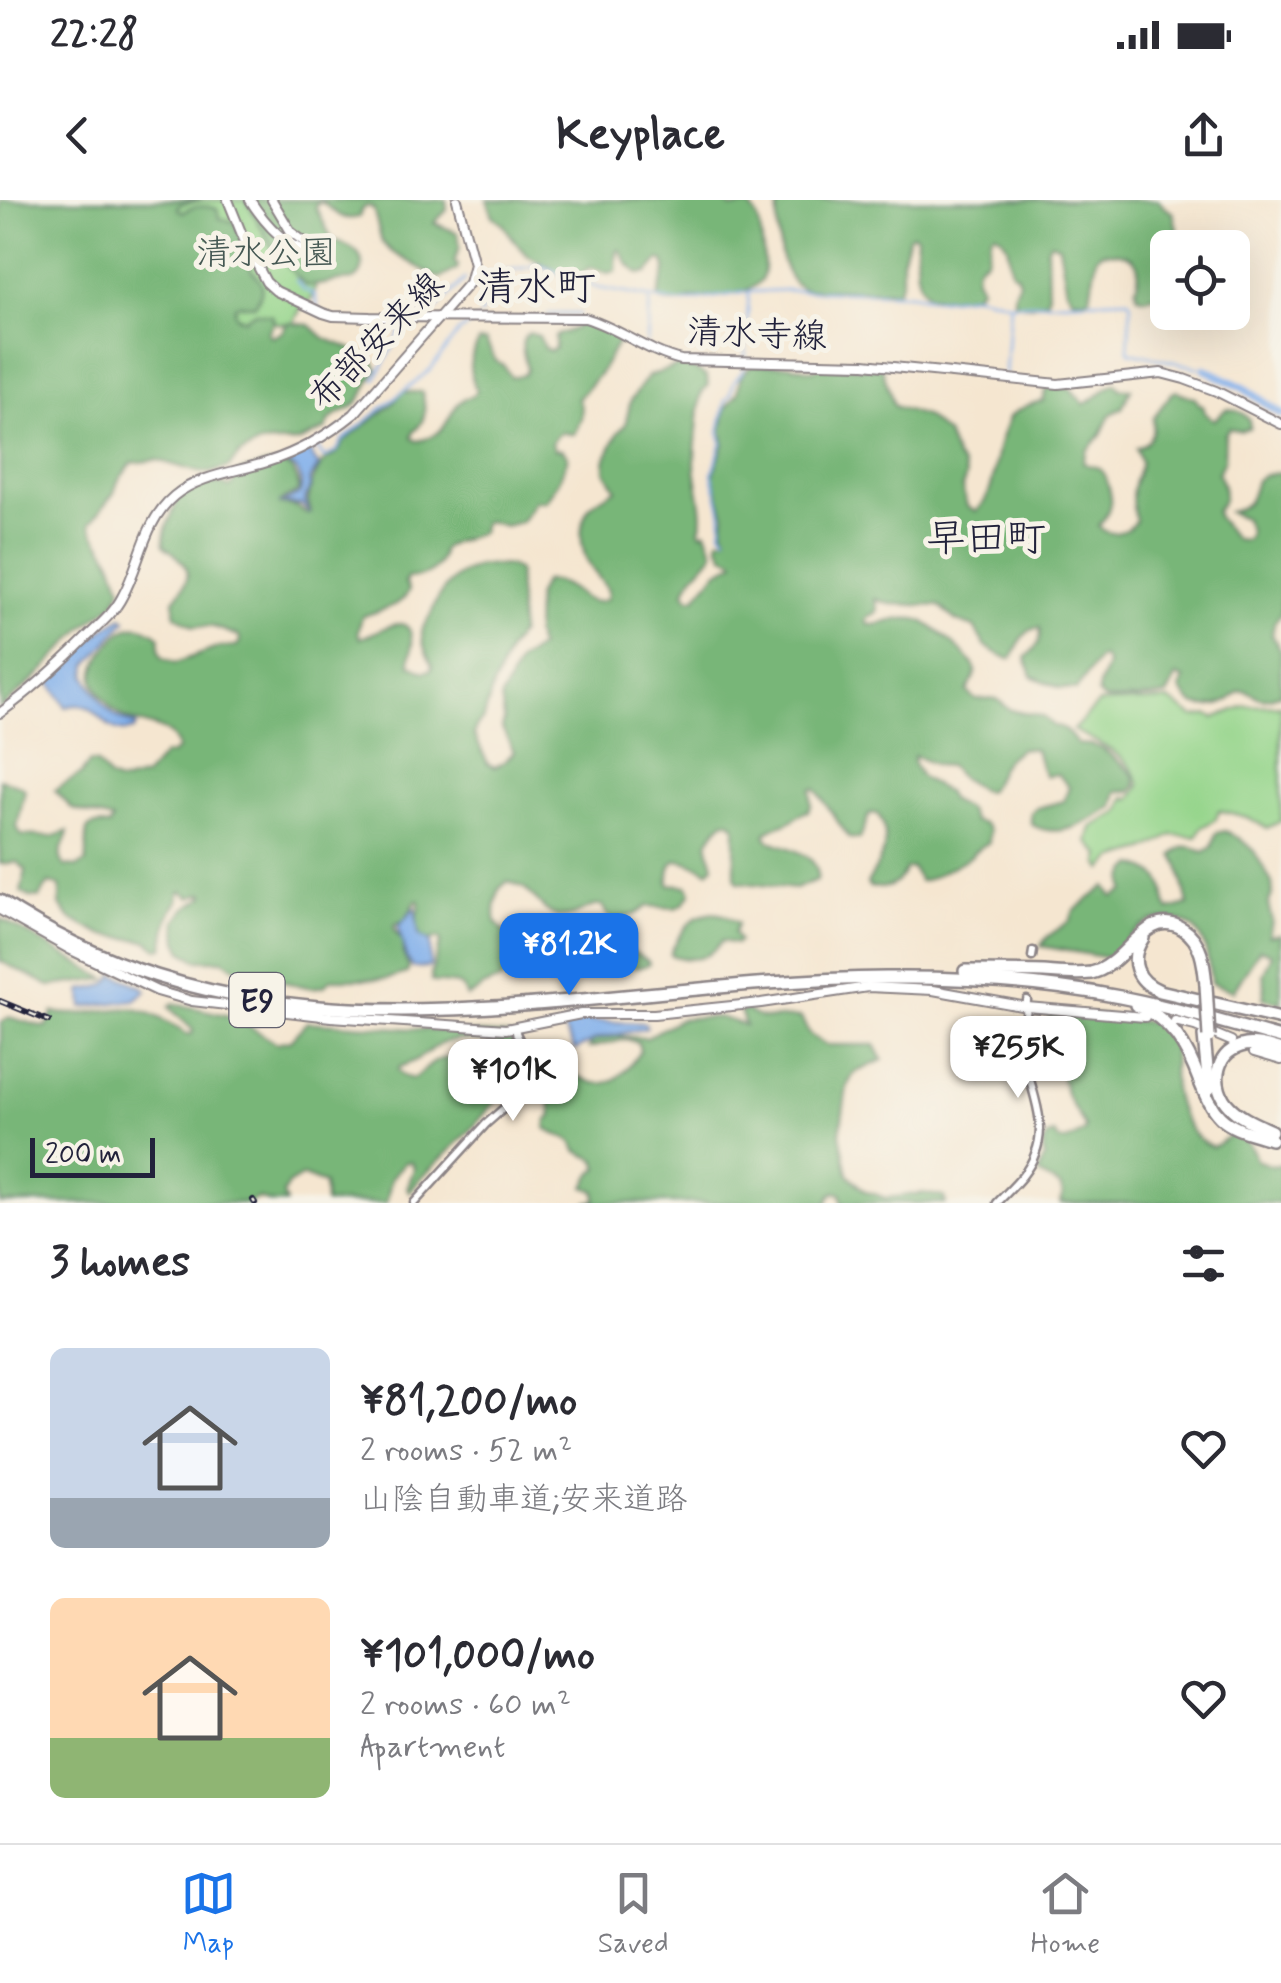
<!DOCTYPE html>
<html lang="en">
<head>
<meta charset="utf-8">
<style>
	:root { --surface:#fff; --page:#f2f2f3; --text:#2b2b33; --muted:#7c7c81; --line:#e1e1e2; --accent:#1a73e8 }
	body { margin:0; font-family:Mynerve,"Klee One",sans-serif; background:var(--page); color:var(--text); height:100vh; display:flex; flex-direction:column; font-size:38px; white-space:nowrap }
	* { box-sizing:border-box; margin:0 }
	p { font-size:32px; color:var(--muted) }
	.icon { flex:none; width:55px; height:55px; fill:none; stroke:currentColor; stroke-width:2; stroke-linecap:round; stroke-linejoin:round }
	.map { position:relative; height:1003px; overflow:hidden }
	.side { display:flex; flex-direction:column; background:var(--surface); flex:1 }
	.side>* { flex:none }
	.fabs { position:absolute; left:1150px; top:30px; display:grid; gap:20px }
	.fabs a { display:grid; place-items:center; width:100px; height:100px; border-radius:15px; background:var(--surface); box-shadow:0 10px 40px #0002; font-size:50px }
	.scale { position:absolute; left:30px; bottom:25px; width:125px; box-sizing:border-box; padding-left:10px; border:5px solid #22223b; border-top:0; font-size:28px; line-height:35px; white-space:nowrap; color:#22223b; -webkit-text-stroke:8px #f7f3e8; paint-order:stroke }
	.price { position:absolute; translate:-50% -85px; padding:0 22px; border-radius:20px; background:#fff; color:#222; font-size:32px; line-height:65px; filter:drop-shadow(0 2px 5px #0008) }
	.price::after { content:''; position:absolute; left:50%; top:60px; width:30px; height:22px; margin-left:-15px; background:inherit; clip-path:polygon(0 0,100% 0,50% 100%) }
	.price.current { background:var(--accent); color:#fff }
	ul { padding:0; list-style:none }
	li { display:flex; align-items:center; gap:30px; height:250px; padding:0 50px }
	li span { display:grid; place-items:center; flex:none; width:280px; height:200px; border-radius:15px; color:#555 }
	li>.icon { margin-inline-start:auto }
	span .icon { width:120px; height:120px; fill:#fffc; stroke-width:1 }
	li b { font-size:42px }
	h2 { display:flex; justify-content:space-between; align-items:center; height:120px; padding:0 50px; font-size:42px }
	.status { display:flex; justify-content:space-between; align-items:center; height:70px; padding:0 50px; background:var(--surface); direction:ltr }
	.status svg { height:28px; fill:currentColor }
	header { display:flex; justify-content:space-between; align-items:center; height:130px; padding:0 50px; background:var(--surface); font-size:45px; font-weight:700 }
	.tabs { display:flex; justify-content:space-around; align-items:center; height:140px; border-top:2px solid var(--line); background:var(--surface); font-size:28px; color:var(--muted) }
	.tabs a { display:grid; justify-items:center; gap:5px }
	.tabs .current { color:var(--accent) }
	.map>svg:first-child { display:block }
	.green { fill:#96d58c; stroke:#5c7c64; stroke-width:2.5 }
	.forest { fill:#78b678; stroke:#4d6c5a; stroke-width:2.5 }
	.water { fill:#80afeb; stroke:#516893; stroke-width:2.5 }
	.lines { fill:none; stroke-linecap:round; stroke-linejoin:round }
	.stream { stroke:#80afeb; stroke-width:2.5 }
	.river { stroke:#80afeb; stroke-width:8 }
	.tertiary-casing { stroke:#8c8486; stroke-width:11 }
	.secondary-casing { stroke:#8c8486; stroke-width:12 }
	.motorway-casing { stroke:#8c8486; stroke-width:16 }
	.tertiary { stroke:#fff; stroke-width:6 }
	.secondary { stroke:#fff; stroke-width:8 }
	.motorway { stroke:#fff; stroke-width:11 }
	.rail-casing { stroke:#22223b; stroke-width:6 }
	.rail { stroke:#f7f3e8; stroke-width:2.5; stroke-dasharray:8; stroke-linecap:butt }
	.motorway-bridge-casing { stroke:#8c8486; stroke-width:16; stroke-linecap:butt }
	.motorway-bridge { stroke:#fff; stroke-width:11 }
	.labels { text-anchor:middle; stroke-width:10; stroke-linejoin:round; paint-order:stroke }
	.shield { fill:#f7f3e8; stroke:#62616f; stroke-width:2.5 }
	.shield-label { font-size:32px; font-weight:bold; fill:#22223b }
	.park-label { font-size:35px; fill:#455853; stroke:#f7f3e8 }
	.street-label { font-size:35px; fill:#22223b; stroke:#f7f3e8 }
	.quarter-label { font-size:40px; fill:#22223b; stroke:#f7f3e8 }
</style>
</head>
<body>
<div class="status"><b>22:28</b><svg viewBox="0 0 49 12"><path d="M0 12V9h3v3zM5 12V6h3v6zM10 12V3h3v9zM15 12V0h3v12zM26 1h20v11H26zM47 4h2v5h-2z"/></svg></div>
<header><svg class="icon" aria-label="back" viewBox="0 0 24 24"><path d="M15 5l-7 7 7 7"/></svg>Keyplace<svg class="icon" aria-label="share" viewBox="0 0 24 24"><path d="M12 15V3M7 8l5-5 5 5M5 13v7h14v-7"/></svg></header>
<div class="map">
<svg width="1281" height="1003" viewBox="0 0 1281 1003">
	<rect width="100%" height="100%" fill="#f7f3e8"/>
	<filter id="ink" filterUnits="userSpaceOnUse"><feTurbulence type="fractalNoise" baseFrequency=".01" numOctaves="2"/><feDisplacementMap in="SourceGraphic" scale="20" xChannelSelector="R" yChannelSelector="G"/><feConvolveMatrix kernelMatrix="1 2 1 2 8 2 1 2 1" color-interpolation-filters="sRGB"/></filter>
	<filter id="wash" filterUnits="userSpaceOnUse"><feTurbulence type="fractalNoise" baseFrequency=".0048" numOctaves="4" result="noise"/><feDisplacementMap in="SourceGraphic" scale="40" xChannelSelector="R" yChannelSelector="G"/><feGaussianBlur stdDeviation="2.25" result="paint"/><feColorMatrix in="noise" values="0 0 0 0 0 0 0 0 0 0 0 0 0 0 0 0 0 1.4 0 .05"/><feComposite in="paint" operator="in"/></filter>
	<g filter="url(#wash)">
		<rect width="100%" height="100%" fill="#f5e6d0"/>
		<g class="green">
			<polygon points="162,0 294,0 317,81 313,96 309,103 304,102 293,124 228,121"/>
			<path d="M1169 500 1194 517 1209 515 1214 518 1245 506 1281 505V621L1267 628 1246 617 1219 610 1216 619 1201 628 1197 637 1173 635 1145 650 1113 659 1103 670 1099 663 1101 655 1088 642 1092 627 1120 612 1125 597 1130 599 1140 586C1134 558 1097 542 1073 530L1099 503Z"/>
		</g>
		<g class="forest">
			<path d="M0 0H202L179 5 178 9 183 12C193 6 206 4 217 9L219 18 235 22 251 62V70C265 81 264 91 255 105H236L234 110 236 116 244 119 255 112 272 115 274 121 268 133 272 137 282 132 287 123 310 125 324 138 365 154 373 160 377 169C370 180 365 195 356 204 344 215 331 212 326 229L299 242 260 244 240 254 229 267 210 273 198 272 157 260 132 263 118 281 114 293 90 324C94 338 107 348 112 362 116 371 117 378 122 387L114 404 84 427 38 476 0 509Z"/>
			<path d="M246 0H446L447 10 434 23 458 33 460 47 454 62 458 65 457 69 441 78 436 77 392 52 382 42 373 8 368 6 362 9 359 17C341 22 336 13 322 2L316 4V8L332 39C344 45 362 48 362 65 363 71 360 77 355 79 350 82 344 80 338 81 326 83 317 87 305 85L275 53Z"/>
			<path d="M487 0H723L732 8 749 6C760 16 760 28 762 43 763 53 766 65 763 75 757 97 710 97 690 99 680 104 666 105 658 97L666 69 664 61 659 60 648 73 639 74 628 64 620 50 617 51 616 72 608 73 590 67 578 77 569 78 527 55 520 48 502 23 493 16Z"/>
			<path d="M778 0H1159L1163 6 1173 13 1182 47 1168 48 1167 93 1145 98 1137 96C1134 80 1135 95 1138 79 1142 54 1122 52 1102 52L1097 56 1090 96 1086 99H1073L1067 90 1059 46 1051 42 1047 48 1048 97 1046 101 1030 105 1014 103V92L1019 81 1016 74 1012 72C1008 57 1011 41 996 33L992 35 987 58 977 66 976 78 981 87 973 95C961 95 943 100 932 96 912 90 916 52 917 36L913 34 909 36 902 60V81L897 91 804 89C776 79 777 25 778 0Z"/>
			<path d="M585 121 618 136 619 140 600 173 578 199C585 212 581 221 574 234 561 234 562 228 552 242L554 249 563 250 568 257 560 279 546 301H535L521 322 505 326 487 321 483 323 481 332C473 337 447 343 443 349 441 351 442 355 441 357 435 374 423 377 407 378L405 383 409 390C402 408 379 409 362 417L358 431 360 438C376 435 409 407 412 440 413 448 410 456 410 464L424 472 431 470 432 465C428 457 422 445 422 435 421 426 428 421 431 414 440 386 465 362 495 365 506 366 510 364 518 371L520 433 508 451 492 489 484 518 476 527 474 534 488 564 495 567 504 562 514 552 502 528 504 519 501 498 519 461 539 448 535 434 536 397 544 381C575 378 582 412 607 399L608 391C603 381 594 374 589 364 580 348 578 324 589 308 595 300 608 294 616 289L605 271V260L618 233 625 225 631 200 648 176 681 165 696 170 707 177 708 185 702 192 700 199C698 221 695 243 695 265 696 286 706 314 700 330L702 333 706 331 714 352C706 366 688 377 685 392L689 398H695L717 372 735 362 733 359 724 355 718 343 719 339 727 337 723 329 725 315 713 276 724 243 722 230 726 208 738 193 740 178 751 165H790L811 170 825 166 882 168 894 206 925 216 947 235 956 258 963 266 966 276 962 288 967 306 976 311C994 296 994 270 998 249 1000 238 1006 227 1009 217 1018 209 1031 203 1043 201L1045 192 1049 187 1070 188 1084 204C1097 200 1103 187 1116 183L1120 189H1131L1122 208 1110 215 1100 236 1086 251 1083 263C1089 266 1095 266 1100 269 1104 272 1107 279 1108 285 1115 306 1110 309 1099 326 1108 338 1127 333 1136 321 1129 295 1132 288 1141 263L1136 248C1151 244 1154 232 1153 218L1171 194 1176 191 1195 198 1198 204 1202 205 1205 213 1214 220 1226 209C1237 209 1251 215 1250 228L1241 231 1229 228 1225 234 1224 260 1218 273C1224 287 1228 298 1216 311L1217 317 1235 339 1245 340C1253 334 1247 325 1244 318L1229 312C1251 306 1250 300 1256 280L1264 275 1281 272C1281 288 1277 313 1281 327V414L1274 423 1272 436 1281 450V494C1253 506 1258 491 1243 491 1237 491 1234 497 1229 500 1220 507 1200 509 1190 502 1189 501 1181 490 1180 489L1184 479 1177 476 1167 495C1159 497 1113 501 1105 499 1102 498 1100 496 1098 494 1097 481 1106 475 1107 463L1103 457 1099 458 1076 490 1060 488 1032 476 1026 458C1034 449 1043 441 1040 428 1023 428 1019 446 1012 458L1008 459 985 446 974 427 956 421 940 406 890 404 875 399 878 409 876 413 868 417 866 422 869 425C885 425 898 416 916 419 927 420 972 457 975 469 977 477 970 485 967 491 977 506 982 495 996 499 1001 501 1004 506 1009 509 1029 518 1036 507 1053 526 1065 528 1070 534 1077 544L1093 545 1103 549 1129 570 1135 577 1136 586 1131 591H1117L1113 607C1090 622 1057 641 1031 624V613L1037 608 1064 601 1069 587 1058 574 1046 576C1038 567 1041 557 1034 549L1021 548C1015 553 1006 558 1003 564 996 574 997 583 987 591L981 590 961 578 949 566 936 565 914 556 913 562 921 577 946 592 951 601 968 610 973 621 984 624 989 630V642L975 651 970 657 925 681H919L912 668 906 669C897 686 888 690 869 687L867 684C880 661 894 641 878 614L871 613 869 615 860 639 849 638 815 588 811 589V606L808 611C800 613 797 617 791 621 782 626 776 625 766 633V637L770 641C789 648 822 655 817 680L795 689 738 682 735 677V626L731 622 725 621C719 625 708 638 708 645 707 650 714 660 714 666L708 671C687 662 667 647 669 684L688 686 691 693 682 705 675 708 648 706 636 714 614 720 607 715 602 705C586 705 578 717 563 717 546 717 536 697 524 688 519 685 513 684 508 681L499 689C497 697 492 715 497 723 502 732 505 728 510 744L554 732 563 744C575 745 584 740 596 739 617 738 631 751 648 761L649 764C633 773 620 760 603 764 592 767 586 775 573 773 559 770 551 761 536 760 520 760 515 773 502 779 498 782 492 782 487 785 480 788 475 794 467 797 465 794 464 789 461 787 456 782 440 785 432 781L431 774 441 741 438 738 427 742 418 737 415 721 419 711V701H416L405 721 394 725 395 732 403 741V753L409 768 407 773 387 779H331L324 786 312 788 246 774 223 760H196L183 751 178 741 176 721 186 708 205 696 204 693 190 697 182 691 179 693C179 705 174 705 170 715 166 724 166 738 163 748H157L148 741 102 735 69 718 60 705V686L49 683 39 698 30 697 21 692 26 670 17 662 0 664V579L21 586 25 590 17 627 21 635 52 637 68 631C67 645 54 652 65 666L78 667 86 662C91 641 74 620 109 626L112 620 72 609 55 590 81 574 90 562 97 563 109 578 118 582H125L145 576 164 555 172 554 178 549C171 521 140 529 120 515 111 509 99 494 95 484 88 468 116 430 131 427 141 425 152 430 160 437L159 448 162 457 176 463 220 447H236L240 442 239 436 214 427 193 426 175 415 174 400C196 374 190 364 164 346 162 329 174 314 178 298 196 285 208 277 229 287L233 285 237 273C262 266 297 250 299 291 293 296 282 297 280 304L297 307 308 314 311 313 308 301 312 282 322 263 338 252 344 241 391 205 403 192H422C425 203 427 217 419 226 411 236 416 226 412 238L417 241C458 234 443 202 473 196L476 191C468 169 467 162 479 141H486L495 160 505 167 511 177 524 175 527 170C526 157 516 142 529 133L539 136 545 149 551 151 555 148V136L576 128 580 122Z"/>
			<path d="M1225 631 1237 636 1254 651 1272 683 1273 693 1268 704 1272 721 1269 736 1281 734V803L1263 798 1265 785 1263 775 1272 754 1260 749 1233 791 1211 783C1208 757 1206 724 1174 720 1162 718 1153 719 1143 726 1129 734 1122 749 1108 758L1041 746 1047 737 1070 721 1074 711 1106 686 1113 697 1125 691C1123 679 1125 673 1135 665 1145 668 1159 674 1163 685 1167 695 1162 699 1169 710L1188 705 1179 666 1173 655C1184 643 1191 646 1204 652L1212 647 1216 633Z"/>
			<path d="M714 713 724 715 738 723 734 733 739 741 736 744 722 741C706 761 694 762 670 755 673 745 686 724 696 718 698 716 712 713 714 713Z"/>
			<polygon points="0,718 106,779 50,786 0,761"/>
			<path d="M173 803 234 817 276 843 290 840 307 822 509 835 522 855C515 852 508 847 500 844 482 839 451 836 435 847 422 856 414 863 399 867L398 870 403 876 413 879C428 870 436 852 456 861L457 875 461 876C465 874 469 870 474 868 487 864 499 873 505 883L501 895 469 932 420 979 410 992 407 988 414 969 412 962H406C387 979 392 981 386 1003H325L324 984 303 976 288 985 283 994 286 1003H271L258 998 248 1003H0L1 823 9 817 44 827 47 826 53 812C84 819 109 805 135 809 153 812 172 825 187 834H192L193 830 169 807Z"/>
			<path d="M746 810C767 825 779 815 801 818L810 835 827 845H875L883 860 854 873 847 887 840 933 848 974 865 991 886 998 924 993 944 997 946 1003H842L841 994 835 992 830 996 828 1003H586L596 1000 595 991 585 987 591 975 599 968 596 960 577 951C570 932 558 940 546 928L547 921 552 916 550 899 551 880C576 864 584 887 605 883 619 881 633 862 640 851L638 843 627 839 589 848 591 841 618 836 646 838 679 819 687 818 719 817 745 825 740 811Z"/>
			<path d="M1050 814 1095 815 1148 822 1162 827 1173 839C1175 856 1172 872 1174 888 1177 911 1191 940 1213 947L1232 934C1247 940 1252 945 1256 960L1272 966 1281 964V1003H1061L1063 994 1060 986 1038 974 1044 958 1043 945 1048 936 1054 934 1060 941H1067L1084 932 1085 927 1066 894 1048 822Z"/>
		</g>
		<g class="water">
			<path d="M307 249 319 266 309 280 310 286 305 300 308 311 302 305 282 303 300 294C304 279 299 267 283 262Z"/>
			<path d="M122 417 126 420 88 464 86 476C101 501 107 517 136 525L134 530C100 540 102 495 66 507L49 481 101 431Z"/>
			<polygon points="415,708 419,736 430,742 430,767 413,768 406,757 398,727"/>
			<path d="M114 774 143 787 146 791 135 800 83 807 82 790C95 787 110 788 114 774Z"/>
			<polygon points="580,817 590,821 645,823 647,828 597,839 575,850 563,828 567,820"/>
			<polygon points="997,822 1013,823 1013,856 1009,857 1009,867 997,867"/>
		</g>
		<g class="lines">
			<g class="stream">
				<polyline points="473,77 539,65 598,88 679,103 747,92 787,90 912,94 936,99 978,95 1012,104 1128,99 1131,104 1128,148 1130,152 1205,169"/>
				<polyline points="296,80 303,89 315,95 318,108"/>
				<polyline points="412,113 436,109 465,79"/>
				<polyline points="481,114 482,77"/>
				<polyline points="548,114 580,114"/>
				<polyline points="647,143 650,101"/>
				<polyline points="745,158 749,92"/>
				<polyline points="1005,175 1010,104"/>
				<polyline points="375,180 408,120"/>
				<polyline points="316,246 324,258 337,251 342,241 431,169 459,131 478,120"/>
				<polyline points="309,252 346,226 380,192"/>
				<path d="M726 337 721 331C725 312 716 293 712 273 718 263 717 252 722 242L719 232 726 199 730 197 734 181 742 172 744 166"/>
			</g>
			<polyline class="river" points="1205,169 1244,188 1281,214"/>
		</g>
	</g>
	<g filter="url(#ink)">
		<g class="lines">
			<g class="tertiary-casing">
				<g id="tertiary">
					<polyline points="1032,757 1033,751"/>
					<path d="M414 1003 486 924 537 879C543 856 518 850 515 828"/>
					<path d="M997 1003C1011 988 1028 974 1035 954 1048 923 1032 894 1026 863 1023 842 1026 821 1027 800"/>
				</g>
			</g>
			<g class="secondary-casing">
				<g id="secondary">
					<path d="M228 0 245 42 266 82 276 91 323 113 333 116 370 117 585 118C619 128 647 152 681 160L864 164 1058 184 1161 173 1184 179 1216 191 1281 224"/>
					<path d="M250 0C264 22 283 45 309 52L310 46 291 32 272 0"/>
					<path d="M0 513C32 490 59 465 87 437 99 425 114 413 122 397 141 364 143 322 174 296 199 275 237 272 267 262 299 252 328 235 354 214L469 83 474 64 457 0"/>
					<polyline points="0,710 71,750 157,791 192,801 331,817 506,829 581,814 654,814 761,803 868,787 933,790 1027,807 1145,817"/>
					<polyline points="1175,821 1195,826 1231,841"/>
					<polyline points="1254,852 1281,860"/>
				</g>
			</g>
			<g class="motorway-casing">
				<g id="motorway">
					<path d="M0 701C281 886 579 780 886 778 964 777 1043 782 1120 797 1174 807 1227 824 1281 838"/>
					<path d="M1143 738C1128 760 1136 781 1160 791L1281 819"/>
					<path d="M965 771C992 771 1018 771 1044 772 1059 773 1076 775 1091 773 1127 766 1145 705 1183 729 1202 741 1204 764 1206 785"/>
					<path d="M1136 805C1172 819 1187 847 1200 882 1205 894 1210 907 1220 917 1233 930 1253 933 1271 939"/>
					<polyline points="1204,836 1209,889"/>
					<path d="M1271 931C1256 924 1240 918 1229 906 1211 888 1214 854 1241 846 1254 842 1268 847 1281 851"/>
				</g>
			</g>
			<use href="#tertiary" class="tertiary"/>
			<use href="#secondary" class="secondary"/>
			<use href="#motorway" class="motorway"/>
			<g class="rail-casing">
				<g id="rail">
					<polyline points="0,801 49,821"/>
					<polyline points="253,1000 255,1003"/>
				</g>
			</g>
			<use href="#rail" class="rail"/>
			<g class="motorway-bridge-casing">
				<polyline id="motorway-bridge" points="1206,785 1209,837"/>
			</g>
			<use href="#motorway-bridge" class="motorway-bridge"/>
		</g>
	</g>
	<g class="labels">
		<rect class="shield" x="229.5" y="773" width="55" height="54" rx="8"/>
		<g class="shield-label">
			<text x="257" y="811">E9</text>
		</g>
		<g class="park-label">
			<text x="266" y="64">清水公園</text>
		</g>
		<g class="street-label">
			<text transform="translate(757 133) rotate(2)" y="12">清水寺線</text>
			<text transform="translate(376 140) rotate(-46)" y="12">布部安来線</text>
		</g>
		<g class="quarter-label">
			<text x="536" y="100">清水町</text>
			<text x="986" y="351">早田町</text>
		</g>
	</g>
</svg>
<div class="fabs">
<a><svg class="icon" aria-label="locate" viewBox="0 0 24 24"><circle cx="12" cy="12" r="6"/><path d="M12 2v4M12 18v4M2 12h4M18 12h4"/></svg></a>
</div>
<div class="scale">200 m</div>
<b class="price current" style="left:569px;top:798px">¥81.2K</b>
<b class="price" style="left:1018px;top:901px">¥255K</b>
<b class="price" style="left:513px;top:924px">¥101K</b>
</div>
<section class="side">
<h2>3 homes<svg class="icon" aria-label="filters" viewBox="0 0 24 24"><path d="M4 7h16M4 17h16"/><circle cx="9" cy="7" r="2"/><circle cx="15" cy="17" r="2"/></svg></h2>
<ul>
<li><span style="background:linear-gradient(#c9d6e8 75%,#9aa5b1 0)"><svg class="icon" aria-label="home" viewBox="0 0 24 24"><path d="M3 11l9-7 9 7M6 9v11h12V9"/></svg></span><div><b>¥81,200/mo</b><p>2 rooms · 52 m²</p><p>山陰自動車道;安来道路</p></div><svg class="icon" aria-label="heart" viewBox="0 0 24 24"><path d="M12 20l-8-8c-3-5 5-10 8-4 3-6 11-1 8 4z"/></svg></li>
<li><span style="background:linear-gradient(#ffd9b3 70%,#8fb573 0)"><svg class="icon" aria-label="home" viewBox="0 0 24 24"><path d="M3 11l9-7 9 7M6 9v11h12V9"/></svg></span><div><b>¥101,000/mo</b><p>2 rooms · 60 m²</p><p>Apartment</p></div><svg class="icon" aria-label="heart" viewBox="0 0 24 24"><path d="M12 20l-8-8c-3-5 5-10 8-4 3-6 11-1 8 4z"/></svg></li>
</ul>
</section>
<nav class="tabs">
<a class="current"><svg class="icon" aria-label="map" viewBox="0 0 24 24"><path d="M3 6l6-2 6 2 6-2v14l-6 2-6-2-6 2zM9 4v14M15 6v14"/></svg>Map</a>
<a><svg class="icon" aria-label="saved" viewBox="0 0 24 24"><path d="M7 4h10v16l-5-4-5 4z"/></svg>Saved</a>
<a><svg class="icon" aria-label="home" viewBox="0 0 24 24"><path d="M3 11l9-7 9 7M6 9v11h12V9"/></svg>Home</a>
</nav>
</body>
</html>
